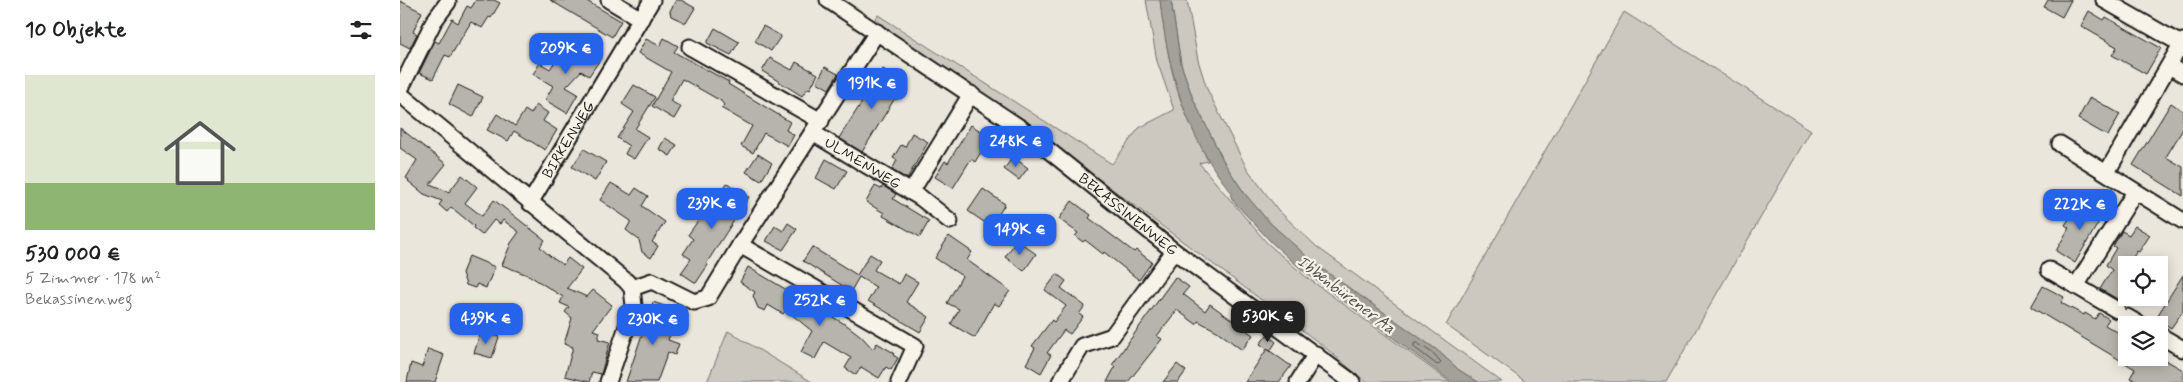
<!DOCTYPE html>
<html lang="de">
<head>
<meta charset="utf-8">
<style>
	:root { --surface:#fff; --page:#f2f2f2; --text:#202124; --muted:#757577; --accent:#2563eb }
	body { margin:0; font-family:Mynerve,sans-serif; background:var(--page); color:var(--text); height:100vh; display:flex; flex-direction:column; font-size:19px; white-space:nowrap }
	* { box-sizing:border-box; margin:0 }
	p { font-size:16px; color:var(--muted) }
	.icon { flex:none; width:28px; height:28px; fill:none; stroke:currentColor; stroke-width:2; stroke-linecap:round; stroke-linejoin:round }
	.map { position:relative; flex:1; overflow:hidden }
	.details { display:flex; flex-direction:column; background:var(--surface); width:400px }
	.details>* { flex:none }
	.controls { position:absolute; left:1718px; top:256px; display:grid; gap:10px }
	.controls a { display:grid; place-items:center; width:50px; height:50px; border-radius:0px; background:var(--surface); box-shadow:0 2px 12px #0003; font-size:25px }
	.price { position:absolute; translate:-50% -42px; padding:0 11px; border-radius:10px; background:var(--accent); color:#fff; font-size:16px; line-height:32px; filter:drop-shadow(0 1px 2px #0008) }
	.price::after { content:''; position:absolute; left:50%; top:30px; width:15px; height:11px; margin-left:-8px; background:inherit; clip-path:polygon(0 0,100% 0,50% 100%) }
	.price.current { background:#222; color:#fff }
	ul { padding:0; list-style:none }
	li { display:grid; align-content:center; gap:10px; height:265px; padding:0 25px }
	li span { display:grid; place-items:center; height:155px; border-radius:0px; color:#555 }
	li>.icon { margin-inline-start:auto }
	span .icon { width:90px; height:90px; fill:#fffc; stroke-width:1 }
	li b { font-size:21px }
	h2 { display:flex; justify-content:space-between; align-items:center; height:60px; padding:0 25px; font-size:21px }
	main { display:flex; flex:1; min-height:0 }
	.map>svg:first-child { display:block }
	.green { fill:#ccc8c0; stroke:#74726e }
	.water { fill:#a3a19a; stroke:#6d6c68 }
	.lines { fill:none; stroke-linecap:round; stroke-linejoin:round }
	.shore { stroke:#52514e; stroke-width:1 }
	.building { fill:#b6b4ac; stroke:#1c1c1c }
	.minor-casing { stroke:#1c1c1c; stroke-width:19 }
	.minor { stroke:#f7f3e8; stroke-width:15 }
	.labels { text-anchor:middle; stroke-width:4.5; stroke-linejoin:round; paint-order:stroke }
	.street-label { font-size:15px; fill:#1c1c1c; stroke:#f7f3e8 }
	.water-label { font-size:16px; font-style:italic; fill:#52514e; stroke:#f7f3e8 }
</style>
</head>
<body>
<main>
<section class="details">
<h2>10 Objekte<svg class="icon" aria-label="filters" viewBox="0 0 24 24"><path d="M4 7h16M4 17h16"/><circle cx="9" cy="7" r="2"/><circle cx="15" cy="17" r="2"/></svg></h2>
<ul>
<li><span style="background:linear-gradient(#dfe7d0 70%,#8fb573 0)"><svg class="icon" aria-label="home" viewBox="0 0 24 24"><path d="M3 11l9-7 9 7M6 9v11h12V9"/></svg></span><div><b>530 000 €</b><p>5 Zimmer · 178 m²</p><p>Bekassinenweg</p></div></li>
</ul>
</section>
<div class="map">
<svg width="1783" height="382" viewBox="0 0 1783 382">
	<rect width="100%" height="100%" fill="#eae6dc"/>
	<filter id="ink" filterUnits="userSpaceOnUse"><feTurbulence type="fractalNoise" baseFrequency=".02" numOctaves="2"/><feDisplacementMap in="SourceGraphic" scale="10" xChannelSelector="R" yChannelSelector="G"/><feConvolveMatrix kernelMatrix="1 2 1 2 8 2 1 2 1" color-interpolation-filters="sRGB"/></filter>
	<g filter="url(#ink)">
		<g class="green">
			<path d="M746 0H760C765 37 770 74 784 109 791 126 800 144 808 161L799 163 867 243 905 276 1050 382H966L922 345 626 125 473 22 478 15 712 164 739 128 774 110 757 61Z"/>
			<polygon points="771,0 787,0 798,60 807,89 846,167 878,210 917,247 1102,382 1078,382 1059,370 1037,350 915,264 868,221 845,194 825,164 793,99 781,64"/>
			<polygon points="1224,12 1411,130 1266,382 1126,382 1046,325"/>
			<polygon points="328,331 412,382 307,382"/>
		</g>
		<path class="water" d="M760 0H771L781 64 793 99 825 164 845 194 868 221 914 263 1037 350 1059 370 1078 382H1052L1048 379 902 270 871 242 835 203 831 197 832 193C787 140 767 68 760 0Z"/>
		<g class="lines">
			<polygon class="shore" points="1017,343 1034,354 1041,362 1040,364 1037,365 1014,347 1014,344"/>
		</g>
		<g class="building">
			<polygon points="76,0 94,0 100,3 91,18 89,17 82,28 71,22 50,57 45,55 33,79 19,73 35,41 39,43 52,19 58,23 67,6 71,8"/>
			<polygon points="150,0 185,0 221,21 212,37"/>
			<polygon points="276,0 281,0 295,8 286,23 271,16 270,11"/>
			<polygon points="1648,0 1671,0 1662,17 1644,7"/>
			<polygon points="0,1 22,12 13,32 17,34 10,48 0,43"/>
			<polygon points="1689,11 1704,20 1706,17 1761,48 1746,74 1712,55 1717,47 1681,26"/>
			<polygon points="363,26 381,36 371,51 355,41"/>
			<polygon points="315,28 339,42 331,55 307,43"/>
			<polygon points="264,38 278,46 274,52 329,82 328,84 390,122 386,130 394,135 388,146 364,133 353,153 341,146 352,126 321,108 324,105 321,101 282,79 270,101 281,107 274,119 252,106 271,72 238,53 246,39 260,46"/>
			<polygon points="168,42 199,61 189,76 181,71 166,87 178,94 167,113 145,100 153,86 133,74 140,63 150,69"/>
			<polygon points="370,58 392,70 396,62 418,74 410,89 408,88 402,96 362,71"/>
			<polygon points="425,67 438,74 429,89 417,82"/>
			<polygon points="483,69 506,83 496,100 495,98 462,152 439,138"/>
			<polygon points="58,85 83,97 73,117 49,104"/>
			<polygon points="234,85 255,97 235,129 248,137 234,159 225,154 229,146 217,138 234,112 222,104"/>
			<polygon points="1690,97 1720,114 1708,136 1678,119"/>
			<polygon points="1771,103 1783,111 1783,129 1766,157 1783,167 1783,196 1733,165"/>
			<polygon points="136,105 148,113 143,121 157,130 145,150 114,131 108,141 87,130 97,114 115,126 125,110 131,114"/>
			<polygon points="571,125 590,137 575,162 571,159 553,188 535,177 545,161 548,163"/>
			<polygon points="0,128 46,164 30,184 49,192 62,175 77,187 65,203 82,216 94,200 145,240 140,247 151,257 163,265 168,258 182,269 167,288 187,297 193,290 212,305 193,330 200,332 198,339 210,342 201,374 192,372 189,382 165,376 173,347 164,344 172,318 165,312 169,307 160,303 163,297 130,276 102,265 111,243 119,232 103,220 100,224 94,220 82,235 73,228 74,226 51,207 47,212 39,205 42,201 24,194 8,181 9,180 6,178 17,160 0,148"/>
			<polygon points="512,133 528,142 507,179 492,170 497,160 493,158 501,145 505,147"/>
			<polygon points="265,138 277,145 270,156 259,149"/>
			<polygon points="184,149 206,162 195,181 172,167"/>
			<polygon points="358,154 372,163 361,181 346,172"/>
			<polygon points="613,157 628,168 619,180 604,169"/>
			<polygon points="426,159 447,171 436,189 416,178"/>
			<polygon points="211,183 231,195 236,188 248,196 242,206 265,222 252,242 258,246 251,258 242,252 239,240 226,230 231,221 200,200"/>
			<polygon points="327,183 349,197 306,264 308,265 296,283 281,273 291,259 283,254 293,239 288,235 307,208 309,209"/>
			<polygon points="475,186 481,189 483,186 496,194 493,199 529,221 520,237 483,216 484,213 466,202"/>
			<polygon points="583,189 605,204 597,217 618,232 611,241 568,211"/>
			<polygon points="672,201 691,215 689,218 734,252 736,250 752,262 739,280 704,252 703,254 685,240 683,242 675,236 678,233 659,219"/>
			<polygon points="1684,201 1704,213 1675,263 1656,251 1669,228 1665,225 1671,216 1674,218"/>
			<polygon points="388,223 397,229 383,250 366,241 375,226 383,231"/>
			<polygon points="1735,226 1750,235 1739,252 1737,251 1728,265 1726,265 1726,288 1719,300 1700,289 1712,270 1706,265 1716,248 1713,246 1722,231 1729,235"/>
			<polygon points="549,236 572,252 567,260 610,291 599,306 594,303 575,338 551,324 559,309 547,303 562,276 535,258"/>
			<polygon points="617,240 636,254 624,271 605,257"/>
			<polygon points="412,247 457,275 470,254 480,260 474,270 490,279 499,284 504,274 518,282 506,302 529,317 520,332 468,301 476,287 459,277 451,291 403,261"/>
			<polygon points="69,256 95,267 86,288 77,284 75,288 66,285 62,273"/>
			<polygon points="348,267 448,326 461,336 473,349 477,343 494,353 493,355 498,358 491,370 486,367 479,378 461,367 456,375 445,368 451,358 424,342 415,359 401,352 412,331 386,310 383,314 368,305 365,311 358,308 353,296 355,292 340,282"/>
			<polygon points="657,274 666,281 661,288 685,306 679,314 683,317 670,334 664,330 647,353 651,355 641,373 626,364 635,348 632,346 652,320 654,322 666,306 645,290"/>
			<polygon points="1783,275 1783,311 1771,328 1756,318"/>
			<polygon points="775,277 789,287 783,294 805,311 810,304 853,335 842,350 817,331 798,321 796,324 777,310 757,336 762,339 728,382 707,382 715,367 712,365"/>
			<polygon points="1643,286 1664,297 1661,303 1684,315 1685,313 1695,319 1699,313 1709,319 1705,325 1726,337 1726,348 1720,358 1762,358 1783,370 1783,382 1738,382 1730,378 1735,369 1631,307"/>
			<polygon points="253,302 270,308 267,317 275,320 268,340 279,344 275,355 268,352 257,382 226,382"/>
			<polygon points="81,331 99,337 92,358 74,353"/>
			<polygon points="867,335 876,342 870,351 860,344"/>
			<polygon points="28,349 44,355 35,382 7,382 11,363 22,367"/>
			<polygon points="867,349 891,366 879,382 845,382"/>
			<polygon points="777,364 786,371 778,382 763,382"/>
		</g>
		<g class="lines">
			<g class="minor-casing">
				<g id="minor">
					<polyline points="209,0 241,19"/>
					<path id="s1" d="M428 0 622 129 774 251 952 382"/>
					<polyline points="1704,0 1781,44"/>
					<polyline points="477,32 340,245 515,346 499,382"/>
					<polyline points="290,47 421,121"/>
					<polyline points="1769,66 1783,74"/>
					<polyline points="0,90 34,21 48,2"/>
					<polyline points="0,94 226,281 232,288 234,306 208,382"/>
					<path id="s2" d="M413 133 521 198 550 221"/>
					<polyline points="1660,144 1783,221"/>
					<polyline points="1707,172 1783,41"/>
					<polyline points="511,192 571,94"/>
					<path id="s3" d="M130 203 252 0"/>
					<polyline points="1649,270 1717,310"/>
					<polyline points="1676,286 1735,192"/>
					<polyline points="232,288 252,281 294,302 308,298 340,245"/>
					<polyline points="1727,317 1741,325"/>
					<polyline points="1759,335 1783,349"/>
					<polyline points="660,382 682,346 712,336 774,251"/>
					<polyline points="898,382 916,354"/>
				</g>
			</g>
			<use href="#minor" class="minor"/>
		</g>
	</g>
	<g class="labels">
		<g class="street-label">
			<text dy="5" stroke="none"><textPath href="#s3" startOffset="74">BIRKENWEG</textPath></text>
			<text dy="5" stroke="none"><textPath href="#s2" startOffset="58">ULMENWEG</textPath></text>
			<text dy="5" stroke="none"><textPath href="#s1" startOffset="369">BEKASSINENWEG</textPath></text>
		</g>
		<g class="water-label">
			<text transform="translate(947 294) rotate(37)" y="6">Ibbenbürener Aa</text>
		</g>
	</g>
</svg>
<div class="controls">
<a><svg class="icon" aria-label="locate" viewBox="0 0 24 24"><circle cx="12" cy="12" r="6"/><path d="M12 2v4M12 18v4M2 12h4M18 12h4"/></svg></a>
<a><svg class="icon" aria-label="layers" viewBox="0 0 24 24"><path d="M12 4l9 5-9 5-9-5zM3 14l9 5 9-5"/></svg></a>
</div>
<b class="price" style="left:166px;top:75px">209K €</b>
<b class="price" style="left:472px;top:110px">191K €</b>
<b class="price" style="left:616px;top:168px">248K €</b>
<b class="price" style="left:312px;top:230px">239K €</b>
<b class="price" style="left:1680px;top:231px">222K €</b>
<b class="price" style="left:620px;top:256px">149K €</b>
<b class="price" style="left:420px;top:327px">252K €</b>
<b class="price current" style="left:868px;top:343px">530K €</b>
<b class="price" style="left:86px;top:345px">439K €</b>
<b class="price" style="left:253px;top:346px">230K €</b>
</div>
</main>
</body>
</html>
